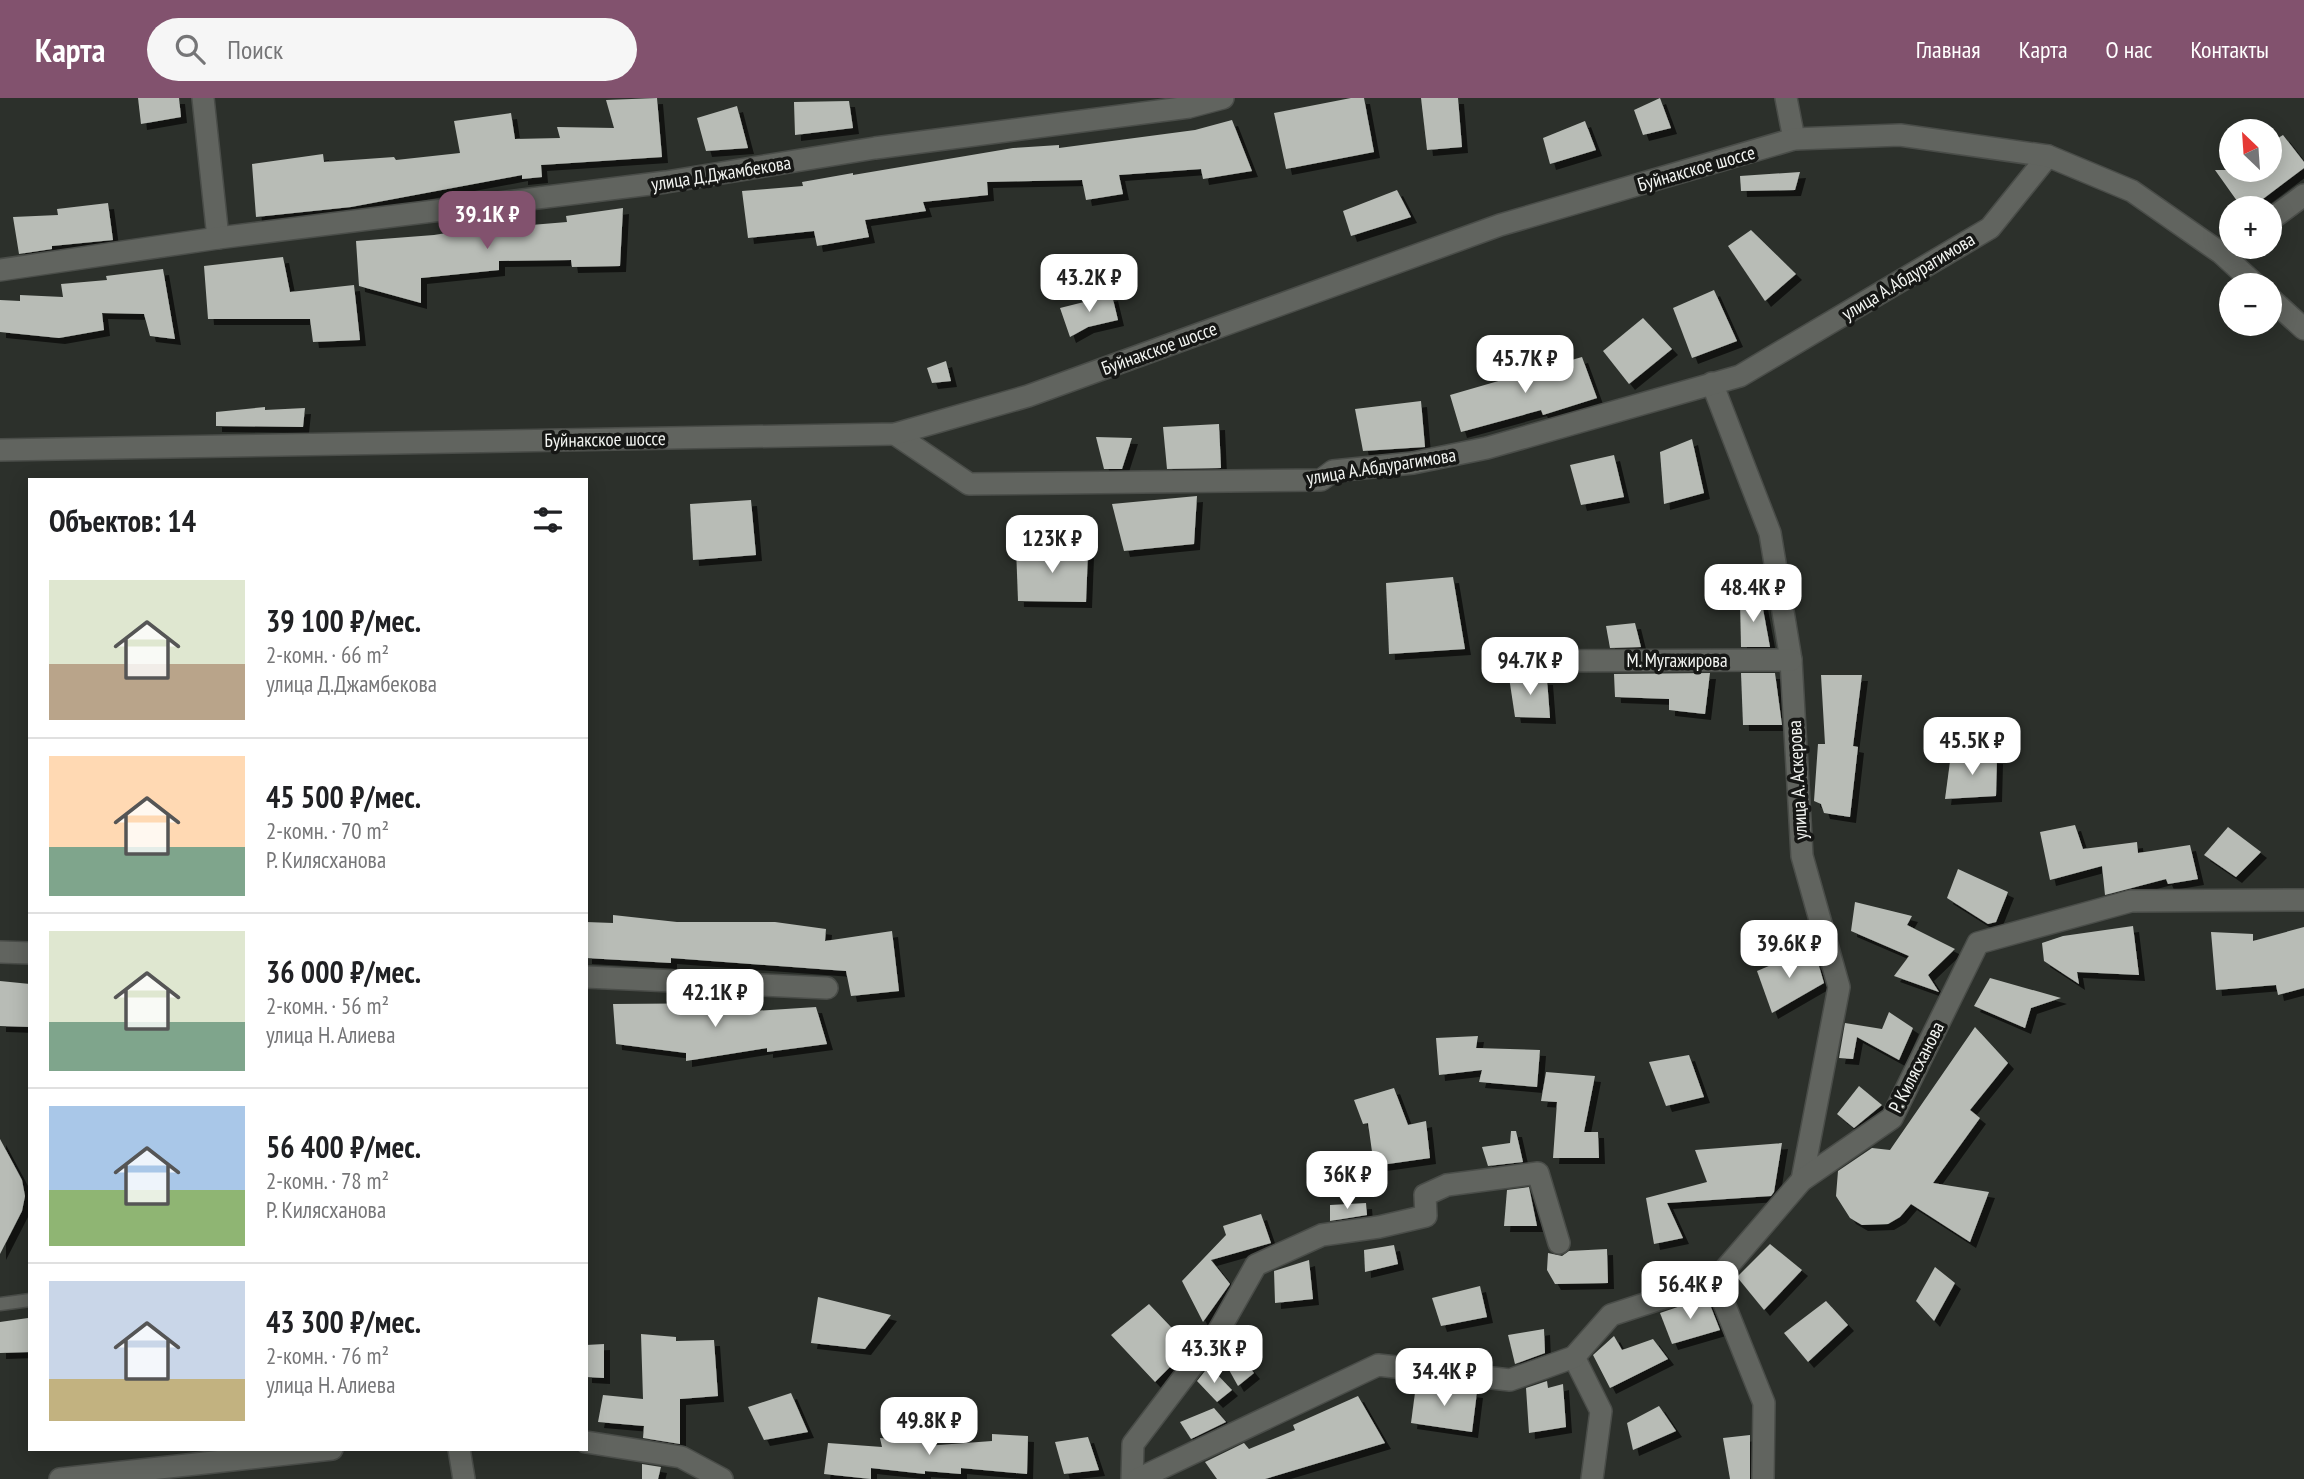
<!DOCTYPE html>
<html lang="ru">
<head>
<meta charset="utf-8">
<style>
	:root { --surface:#fff; --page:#f6f6f6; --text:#202124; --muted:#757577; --line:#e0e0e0; --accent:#82526e }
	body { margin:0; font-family:"PT Sans Narrow",sans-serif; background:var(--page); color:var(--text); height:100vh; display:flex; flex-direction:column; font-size:26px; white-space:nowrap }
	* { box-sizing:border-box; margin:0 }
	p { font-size:23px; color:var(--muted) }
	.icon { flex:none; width:38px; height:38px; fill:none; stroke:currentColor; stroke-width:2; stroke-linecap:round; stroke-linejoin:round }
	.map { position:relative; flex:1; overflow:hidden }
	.details { position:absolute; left:28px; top:380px; width:560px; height:973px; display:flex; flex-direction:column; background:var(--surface); border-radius:0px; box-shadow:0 4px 18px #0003 }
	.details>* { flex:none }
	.needle { width:46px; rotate:335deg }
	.fabs { position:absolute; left:2219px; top:21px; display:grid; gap:14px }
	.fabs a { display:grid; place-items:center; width:63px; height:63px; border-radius:50%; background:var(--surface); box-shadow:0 4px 18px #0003; font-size:35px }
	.price { position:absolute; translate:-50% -60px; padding:0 16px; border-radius:14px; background:#fff; color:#222; font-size:23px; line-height:46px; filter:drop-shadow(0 2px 4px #0008) }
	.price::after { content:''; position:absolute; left:50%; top:42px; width:21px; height:16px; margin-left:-10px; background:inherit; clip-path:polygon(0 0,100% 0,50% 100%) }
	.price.active { background:var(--accent); color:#fff }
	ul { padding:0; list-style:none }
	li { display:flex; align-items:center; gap:21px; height:175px; padding:0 21px }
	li+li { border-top:2px solid var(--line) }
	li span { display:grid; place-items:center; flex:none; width:196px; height:140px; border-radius:0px; color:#555 }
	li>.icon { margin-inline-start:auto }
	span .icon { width:84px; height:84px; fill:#fffc; stroke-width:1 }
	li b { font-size:30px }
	h2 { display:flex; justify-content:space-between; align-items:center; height:84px; padding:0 21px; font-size:30px }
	header { display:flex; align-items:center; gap:42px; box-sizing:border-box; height:98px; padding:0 35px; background:var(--accent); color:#fff }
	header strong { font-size:33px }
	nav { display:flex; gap:38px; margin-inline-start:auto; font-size:24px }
	.search { width:490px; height:63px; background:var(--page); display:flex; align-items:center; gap:18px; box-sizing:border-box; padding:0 24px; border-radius:38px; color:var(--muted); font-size:26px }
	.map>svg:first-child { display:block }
	.building { fill:#b8bcb6; filter:url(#shadow) }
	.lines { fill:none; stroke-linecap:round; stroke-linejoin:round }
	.service-casing { stroke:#4a4d49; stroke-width:15 }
	.minor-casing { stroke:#4a4d49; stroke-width:24 }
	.secondary-casing { stroke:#4a4d49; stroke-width:24 }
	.service { stroke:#61645f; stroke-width:12 }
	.minor { stroke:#61645f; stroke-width:21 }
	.secondary { stroke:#61645f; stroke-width:21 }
	.labels { text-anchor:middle; stroke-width:7; stroke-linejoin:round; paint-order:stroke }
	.street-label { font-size:19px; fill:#f3f5f2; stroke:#161715 }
</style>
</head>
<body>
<header>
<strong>Карта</strong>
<div class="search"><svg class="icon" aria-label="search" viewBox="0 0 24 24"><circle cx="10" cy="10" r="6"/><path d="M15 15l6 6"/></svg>Поиск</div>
<nav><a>Главная</a><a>Карта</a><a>О нас</a><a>Контакты</a></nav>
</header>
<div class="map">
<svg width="2304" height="1381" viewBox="0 0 2304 1381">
	<defs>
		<filter id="shadow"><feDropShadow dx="6" dy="6" stdDeviation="0" flood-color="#0009"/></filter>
	</defs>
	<rect width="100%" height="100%" fill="#2c302b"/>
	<g class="building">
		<polygon points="138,0 179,0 181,19 141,26"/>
		<polygon points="657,0 662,59 541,67 542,79 522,81 522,77 351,109 256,119 252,66 323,56 324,64 394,59 396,62 460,55 454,23 511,15 515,41 560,40 557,29 614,30 606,2"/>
		<polygon points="1351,0 1364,0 1374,54 1286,71 1274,15"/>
		<polygon points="1421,0 1458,0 1462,49 1427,52"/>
		<polygon points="1660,0 1671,30 1643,37 1634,12"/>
		<polygon points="849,3 853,30 795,37 794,4"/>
		<polygon points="737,8 748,50 706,53 697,20"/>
		<polygon points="1232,22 1252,73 1203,81 1201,71 1119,77 1123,96 1086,102 1082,82 987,84 988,97 923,104 926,113 865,122 869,139 817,148 814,133 748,140 742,93 803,88 802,84 853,75 853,77 1013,50 1059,47 1059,50 1195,32"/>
		<polygon points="1585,23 1596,52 1550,66 1543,40"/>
		<polygon points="2283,37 2304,64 2304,70 2251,110 2242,110 2215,72 2270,72 2270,45"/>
		<polygon points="1800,74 1795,92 1741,93 1740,78"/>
		<polygon points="1397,92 1411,119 1351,138 1343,113"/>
		<polygon points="108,105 113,142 52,148 52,151 19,156 13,119 58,117 57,111"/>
		<polygon points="623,110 620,168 572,169 571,162 499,163 499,172 421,180 421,205 359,188 356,143 434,137 496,127 496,130 567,124 566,118"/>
		<polygon points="1751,132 1796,176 1765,203 1728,148"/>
		<polygon points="283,159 290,194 354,187 360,242 313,244 310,221 208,221 204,168"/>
		<polygon points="163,171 175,241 150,238 144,216 102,215 104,232 59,240 0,234 0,202 20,203 20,197 63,199 61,186 107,182 106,178"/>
		<polygon points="1714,192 1737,243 1692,260 1673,210"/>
		<polygon points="1112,197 1118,222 1088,229 1070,239 1060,210"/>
		<polygon points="1643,220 1672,251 1629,286 1603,253"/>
		<polygon points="1582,259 1597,300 1543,317 1541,312 1461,334 1450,297"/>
		<polygon points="946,263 951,283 932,285 927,270"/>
		<polygon points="1421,303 1425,349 1363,353 1355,311"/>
		<polygon points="265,309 265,312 305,310 303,329 216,328 216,314"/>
		<polygon points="1219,326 1221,370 1167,371 1163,329"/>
		<polygon points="1096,339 1132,340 1122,371 1104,371"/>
		<polygon points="1692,341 1704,395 1664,406 1660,354"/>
		<polygon points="1614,357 1624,399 1581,407 1570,367"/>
		<polygon points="1197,398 1194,446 1124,453 1112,406"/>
		<polygon points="751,402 756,457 693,462 690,406"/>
		<polygon points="1016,449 1088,454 1086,504 1018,503"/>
		<polygon points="1453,479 1465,551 1389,556 1386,485"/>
		<polygon points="1761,500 1770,549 1741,549 1740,503"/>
		<polygon points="1635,525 1641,549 1610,550 1606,528"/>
		<polygon points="1710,575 1705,616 1669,612 1669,601 1615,599 1614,576"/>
		<polygon points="1741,575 1775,575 1782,627 1743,627"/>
		<polygon points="1821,577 1862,577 1853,648 1858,649 1850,719 1824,715 1821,706 1814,703 1818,646 1825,646"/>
		<polygon points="1509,579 1547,581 1550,620 1515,619"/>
		<polygon points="1951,656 1997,660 1996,698 1945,701"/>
		<polygon points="2075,727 2083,751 2137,744 2138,755 2190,747 2198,781 2168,786 2166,781 2105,797 2102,768 2050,782 2040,734"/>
		<polygon points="2228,729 2261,754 2236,779 2204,757"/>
		<polygon points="1958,771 2008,794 1996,824 1988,826 1947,800"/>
		<polygon points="1855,804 1912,818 1907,827 1955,851 1928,877 1939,894 1894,878 1909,858 1851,833"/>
		<polygon points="613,817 677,824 775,824 826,831 825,843 892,833 899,893 851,898 846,873 671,860 671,865 586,860 586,824 613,825"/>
		<polygon points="2133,828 2139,877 2077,874 2079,886 2044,863 2042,845 2063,838"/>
		<polygon points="2304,829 2304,890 2278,897 2276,887 2216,892 2211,834 2253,836 2253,843"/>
		<polygon points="1799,855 1819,868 1824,885 1772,915 1757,873"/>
		<polygon points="1990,880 2061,900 2031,910 2025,930 1974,908"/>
		<polygon points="0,883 30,886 30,929 0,928"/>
		<polygon points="738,905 738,914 816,909 827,946 767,954 767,950 686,963 686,955 616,946 613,906"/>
		<polygon points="1889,914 1913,930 1899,962 1857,939 1853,961 1839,960 1845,925 1882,931"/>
		<polygon points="1975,929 2008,965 1970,1012 1980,1020 1933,1085 1989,1094 1970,1144 1911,1106 1900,1119 1888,1126 1862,1127 1850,1120 1836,1098 1838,1073 1872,1050 1890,1052"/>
		<polygon points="1478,938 1476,950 1540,952 1537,989 1479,984 1482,972 1439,977 1436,940"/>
		<polygon points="1689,957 1704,999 1666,1008 1649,964"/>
		<polygon points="1546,974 1595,978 1584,1034 1598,1034 1599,1060 1553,1060 1557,1004 1541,1003"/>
		<polygon points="1859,988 1882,1007 1854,1030 1837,1016"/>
		<polygon points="1394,990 1408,1027 1426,1023 1430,1060 1374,1068 1368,1025 1363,1026 1354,1002"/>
		<polygon points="1511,1033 1516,1033 1523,1064 1488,1068 1482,1049 1510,1045"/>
		<polygon points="0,1041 22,1082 25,1098 22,1113 0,1156"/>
		<polygon points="1782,1045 1774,1094 1771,1098 1667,1105 1683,1140 1654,1146 1646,1100 1707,1084 1695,1052"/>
		<polygon points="1529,1089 1537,1128 1504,1128 1507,1092"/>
		<polygon points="1366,1105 1367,1117 1330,1123 1330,1107"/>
		<polygon points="1261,1116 1271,1145 1211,1162 1230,1186 1203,1224 1182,1183 1226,1137 1223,1128"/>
		<polygon points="1770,1146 1802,1172 1764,1212 1737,1179"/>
		<polygon points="1394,1147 1398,1166 1365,1174 1364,1152"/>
		<polygon points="1607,1151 1608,1185 1555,1186 1547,1172 1548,1155 1562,1158 1569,1153"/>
		<polygon points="1309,1162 1313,1201 1275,1205 1274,1173"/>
		<polygon points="1935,1169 1955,1185 1934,1223 1916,1203"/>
		<polygon points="1480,1188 1487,1219 1441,1228 1432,1200"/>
		<polygon points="818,1199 891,1217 865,1251 811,1245"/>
		<polygon points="1707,1199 1720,1232 1672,1246 1660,1215"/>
		<polygon points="1826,1203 1848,1227 1808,1264 1784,1235"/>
		<polygon points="1149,1206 1190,1249 1179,1263 1178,1261 1155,1284 1111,1237"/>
		<polygon points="28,1220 30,1254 0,1255 0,1224"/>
		<polygon points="1544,1231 1545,1255 1515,1266 1508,1237"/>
		<polygon points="641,1236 676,1239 676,1243 714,1242 718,1298 680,1301 680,1346 643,1340 644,1328 598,1324 603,1297 643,1301"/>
		<polygon points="1614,1238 1622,1252 1653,1241 1668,1261 1610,1290 1593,1257"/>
		<polygon points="1228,1243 1254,1275 1238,1288 1219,1254"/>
		<polygon points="604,1246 604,1280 586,1279 586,1247"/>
		<polygon points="1209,1268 1232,1292 1217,1304 1197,1283"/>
		<polygon points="1547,1283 1548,1290 1563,1286 1566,1329 1529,1335 1526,1290"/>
		<polygon points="1416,1287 1477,1294 1472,1334 1411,1325"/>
		<polygon points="791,1295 808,1334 764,1342 748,1309"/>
		<polygon points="1358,1298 1385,1345 1265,1381 1217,1381 1205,1364 1244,1345 1249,1351 1295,1332 1293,1327"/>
		<polygon points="1659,1308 1676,1333 1633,1352 1627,1325"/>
		<polygon points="1214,1310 1226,1324 1191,1341 1180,1324"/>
		<polygon points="992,1336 1028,1338 1027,1376 961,1370 961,1376 925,1373 925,1376 871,1370 871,1381 824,1376 828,1345 882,1349 880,1340 926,1344 925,1348 992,1343"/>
		<polygon points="1750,1337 1750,1381 1730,1381 1723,1340"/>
		<polygon points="1088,1339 1099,1372 1064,1376 1055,1344"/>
		<polygon points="642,1366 661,1369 658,1381 642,1381"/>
	</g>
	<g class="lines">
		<g class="service-casing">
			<polyline id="service" points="0,1206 30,1202"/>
		</g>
		<g class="minor-casing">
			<g id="minor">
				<polyline points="203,0 218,140"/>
				<polyline points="1786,0 1794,41"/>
				<polyline points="2270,122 2304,97"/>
				<polyline points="0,172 218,140 666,84 875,50 1189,9 1223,0"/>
				<polyline points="1712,285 1770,435 1791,562 1802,758 1839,889 1802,1082"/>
				<polyline points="895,336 969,386 1321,382 1333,373 1413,365 1487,350 1740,278 1990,130 2048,58"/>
				<polyline points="1521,563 1791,562"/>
				<polyline points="0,854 30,855"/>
				<polyline points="586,879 827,890"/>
				<polyline points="1715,1183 1764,1305 1763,1381"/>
				<polyline points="1574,1259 1601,1313 1592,1381"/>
				<polyline points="586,1344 681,1359 722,1381"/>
				<polyline points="459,1351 464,1381"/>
				<polyline points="60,1381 332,1351"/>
				<polyline points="1132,1381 1133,1346 1218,1234 1256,1167 1322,1137 1379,1129 1426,1118 1425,1097 1447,1087 1538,1075 1559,1145"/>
				<polyline points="1138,1381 1378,1267 1510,1282 1574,1259 1611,1217 1715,1183 1802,1082 1892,1020 1978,845 2131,803 2304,802"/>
			</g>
		</g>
		<g class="secondary-casing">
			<g id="secondary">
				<polyline points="2270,200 2304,231"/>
				<polyline points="0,352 895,336 1028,298 1500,127 1794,41 1900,37 2048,58 2132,93 2221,155 2256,187"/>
			</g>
		</g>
		<use href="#service" class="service"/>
		<use href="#minor" class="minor"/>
		<use href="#secondary" class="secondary"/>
	</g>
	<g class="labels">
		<g class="street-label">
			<text transform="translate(1696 70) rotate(-16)" y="7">Буйнакское шоссе</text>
			<text transform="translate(721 75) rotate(-9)" y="7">улица Д.Джамбекова</text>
			<text transform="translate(1908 178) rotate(-31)" y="7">улица А.Абдурагимова</text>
			<text transform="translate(1159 250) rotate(-20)" y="7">Буйнакское шоссе</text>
			<text transform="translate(605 341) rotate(-1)" y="7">Буйнакское шоссе</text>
			<text transform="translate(1381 368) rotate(-9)" y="7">улица А.Абдурагимова</text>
			<text x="1677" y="569">М. Мугажирова</text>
			<text transform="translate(1797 682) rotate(-93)" y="7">улица А. Аскерова</text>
			<text transform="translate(1916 969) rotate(-63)" y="7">Р. Килясханова</text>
		</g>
	</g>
</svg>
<div class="fabs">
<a><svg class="needle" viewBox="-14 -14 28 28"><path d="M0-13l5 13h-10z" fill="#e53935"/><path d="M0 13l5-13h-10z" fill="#757577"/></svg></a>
<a>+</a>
<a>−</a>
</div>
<b class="price active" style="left:487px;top:153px">39.1K ₽</b>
<b class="price" style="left:1089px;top:216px">43.2K ₽</b>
<b class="price" style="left:1525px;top:297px">45.7K ₽</b>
<b class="price" style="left:1052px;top:477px">123K ₽</b>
<b class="price" style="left:1753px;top:526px">48.4K ₽</b>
<b class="price" style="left:1530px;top:599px">94.7K ₽</b>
<b class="price" style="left:1972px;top:679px">45.5K ₽</b>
<b class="price" style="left:1789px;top:882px">39.6K ₽</b>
<b class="price" style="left:715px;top:931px">42.1K ₽</b>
<b class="price" style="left:1347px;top:1113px">36K ₽</b>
<b class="price" style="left:1690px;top:1223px">56.4K ₽</b>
<b class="price" style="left:1214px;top:1287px">43.3K ₽</b>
<b class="price" style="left:1444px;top:1310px">34.4K ₽</b>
<b class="price" style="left:929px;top:1359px">49.8K ₽</b>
<section class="details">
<h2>Объектов: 14<svg class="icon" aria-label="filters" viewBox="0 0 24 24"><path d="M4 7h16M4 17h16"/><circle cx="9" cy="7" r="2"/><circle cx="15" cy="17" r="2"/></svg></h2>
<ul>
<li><span style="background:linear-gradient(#dfe7d0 60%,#b9a48a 0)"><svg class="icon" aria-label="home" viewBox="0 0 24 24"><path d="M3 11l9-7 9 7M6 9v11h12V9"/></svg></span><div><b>39 100 ₽/мес.</b><p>2-комн. · 66 m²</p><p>улица Д.Джамбекова</p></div></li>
<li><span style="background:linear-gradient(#ffd9b3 65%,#7fa58c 0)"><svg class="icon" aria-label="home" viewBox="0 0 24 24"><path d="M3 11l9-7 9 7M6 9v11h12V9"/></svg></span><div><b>45 500 ₽/мес.</b><p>2-комн. · 70 m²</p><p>Р. Килясханова</p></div></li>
<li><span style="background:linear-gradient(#dfe7d0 65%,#7fa58c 0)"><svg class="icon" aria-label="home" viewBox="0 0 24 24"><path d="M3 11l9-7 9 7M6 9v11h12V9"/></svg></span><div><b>36 000 ₽/мес.</b><p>2-комн. · 56 m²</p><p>улица Н. Алиева</p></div></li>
<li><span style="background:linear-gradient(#a9c7e8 60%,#8fb573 0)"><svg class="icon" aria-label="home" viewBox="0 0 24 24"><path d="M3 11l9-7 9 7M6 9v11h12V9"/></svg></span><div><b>56 400 ₽/мес.</b><p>2-комн. · 78 m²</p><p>Р. Килясханова</p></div></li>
<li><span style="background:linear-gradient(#c9d6e8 70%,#c2b280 0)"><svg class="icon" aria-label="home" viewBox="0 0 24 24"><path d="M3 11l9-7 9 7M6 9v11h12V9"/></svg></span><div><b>43 300 ₽/мес.</b><p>2-комн. · 76 m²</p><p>улица Н. Алиева</p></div></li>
</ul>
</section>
</div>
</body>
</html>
